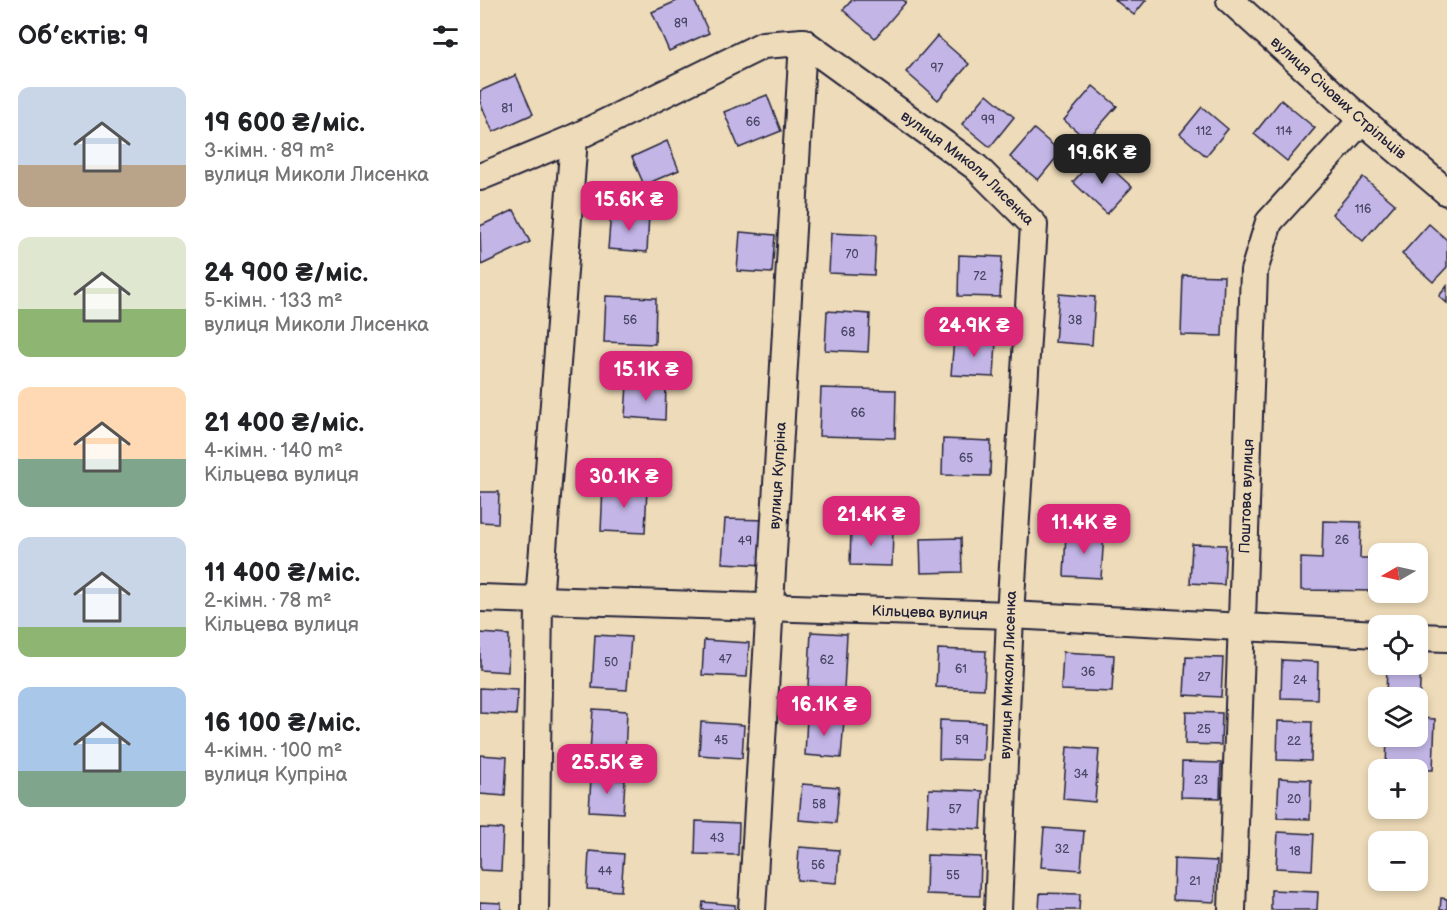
<!DOCTYPE html>
<html lang="uk">
<head>
<meta charset="utf-8">
<style>
	:root { --surface:#fff; --page:#f2f2f2; --text:#202124; --muted:#757577; --accent:#db2777 }
	body { margin:0; font-family:"Balsamiq Sans",sans-serif; background:var(--page); color:var(--text); height:100vh; display:flex; flex-direction:column; font-size:22px; white-space:nowrap }
	* { box-sizing:border-box; margin:0 }
	p { font-size:20px; color:var(--muted) }
	.icon { flex:none; width:33px; height:33px; fill:none; stroke:currentColor; stroke-width:2; stroke-linecap:round; stroke-linejoin:round }
	.map { position:relative; flex:1; overflow:hidden }
	.sheet { display:flex; flex-direction:column; background:var(--surface); width:480px }
	.sheet>* { flex:none }
	.needle { width:39px; rotate:261deg }
	.tools { position:absolute; left:888px; top:543px; display:grid; gap:12px }
	.tools a { display:grid; place-items:center; width:60px; height:60px; border-radius:12px; background:var(--surface); box-shadow:0 3px 9px #0003; font-size:30px }
	.price { position:absolute; translate:-50% -51px; padding:0 14px; border-radius:12px; background:var(--accent); color:#fff; font-size:20px; line-height:39px; filter:drop-shadow(0 2px 3px #0008) }
	.price::after { content:''; position:absolute; left:50%; top:36px; width:18px; height:14px; margin-left:-9px; background:inherit; clip-path:polygon(0 0,100% 0,50% 100%) }
	.price.current { background:#222; color:#fff }
	ul { padding:0; list-style:none }
	li { display:flex; align-items:center; gap:18px; height:150px; padding:0 18px }
	li span { display:grid; place-items:center; flex:none; width:168px; height:120px; border-radius:12px; color:#555 }
	li>.icon { margin-inline-start:auto }
	span .icon { width:72px; height:72px; fill:#fffc; stroke-width:1 }
	li b { font-size:26px }
	h2 { display:flex; justify-content:space-between; align-items:center; height:72px; padding:0 18px; font-size:26px }
	main { display:flex; flex:1; min-height:0 }
	.map>svg:first-child { display:block }
	.building { fill:#c3b6e7; stroke:#22223b; stroke-width:1.5 }
	.lines { fill:none; stroke-linecap:round; stroke-linejoin:round }
	.minor-casing { stroke:#22223b; stroke-width:30 }
	.minor { stroke:#eedbb9; stroke-width:26 }
	.labels { text-anchor:middle; stroke-width:4.5; stroke-linejoin:round; paint-order:stroke }
	.number-label { font-size:12px; fill:#4a4766 }
	.street-label { font-size:15px; fill:#22223b; stroke:#eedbb9 }
</style>
</head>
<body>
<main>
<section class="sheet">
<h2>Об’єктів: 9<svg class="icon" aria-label="filters" viewBox="0 0 24 24"><path d="M4 7h16M4 17h16"/><circle cx="9" cy="7" r="2"/><circle cx="15" cy="17" r="2"/></svg></h2>
<ul>
<li><span style="background:linear-gradient(#c9d6e8 65%,#b9a48a 0)"><svg class="icon" aria-label="home" viewBox="0 0 24 24"><path d="M3 11l9-7 9 7M6 9v11h12V9"/></svg></span><div><b>19 600 ₴/міс.</b><p>3-кімн. · 89 m²</p><p>вулиця Миколи Лисенка</p></div></li>
<li><span style="background:linear-gradient(#dfe7d0 60%,#8fb573 0)"><svg class="icon" aria-label="home" viewBox="0 0 24 24"><path d="M3 11l9-7 9 7M6 9v11h12V9"/></svg></span><div><b>24 900 ₴/міс.</b><p>5-кімн. · 133 m²</p><p>вулиця Миколи Лисенка</p></div></li>
<li><span style="background:linear-gradient(#ffd9b3 60%,#7fa58c 0)"><svg class="icon" aria-label="home" viewBox="0 0 24 24"><path d="M3 11l9-7 9 7M6 9v11h12V9"/></svg></span><div><b>21 400 ₴/міс.</b><p>4-кімн. · 140 m²</p><p>Кільцева вулиця</p></div></li>
<li><span style="background:linear-gradient(#c9d6e8 75%,#8fb573 0)"><svg class="icon" aria-label="home" viewBox="0 0 24 24"><path d="M3 11l9-7 9 7M6 9v11h12V9"/></svg></span><div><b>11 400 ₴/міс.</b><p>2-кімн. · 78 m²</p><p>Кільцева вулиця</p></div></li>
<li><span style="background:linear-gradient(#a9c7e8 70%,#7fa58c 0)"><svg class="icon" aria-label="home" viewBox="0 0 24 24"><path d="M3 11l9-7 9 7M6 9v11h12V9"/></svg></span><div><b>16 100 ₴/міс.</b><p>4-кімн. · 100 m²</p><p>вулиця Купріна</p></div></li>
</ul>
</section>
<div class="map">
<svg width="967" height="910" viewBox="0 0 967 910">
	<rect width="100%" height="100%" fill="#eedbb9"/>
	<filter id="ink" filterUnits="userSpaceOnUse"><feTurbulence type="fractalNoise" baseFrequency=".0167" numOctaves="2"/><feDisplacementMap in="SourceGraphic" scale="12" xChannelSelector="R" yChannelSelector="G"/><feConvolveMatrix kernelMatrix="1 2 1 2 8 2 1 2 1" color-interpolation-filters="sRGB"/></filter>
	<g filter="url(#ink)">
		<g class="building">
			<polygon points="199,0 214,0 229,33 189,51 172,12"/>
			<polygon points="372,0 423,0 426,2 395,38 363,10"/>
			<polygon points="635,0 666,0 654,15"/>
			<polygon points="457,36 489,64 458,100 426,72"/>
			<polygon points="36,75 53,114 13,132 0,102 0,91"/>
			<polygon points="613,86 637,106 607,140 584,120"/>
			<polygon points="507,94 534,117 510,147 482,124"/>
			<polygon points="287,95 301,131 259,148 244,112"/>
			<polygon points="801,100 835,128 807,161 774,134"/>
			<polygon points="722,107 748,129 726,156 700,134"/>
			<polygon points="554,129 581,152 558,180 530,157"/>
			<polygon points="187,141 199,170 164,185 152,157"/>
			<polygon points="617,155 652,187 627,214 593,182"/>
			<polygon points="883,177 915,204 883,241 852,214"/>
			<polygon points="34,210 50,242 1,265 0,226"/>
			<polygon points="131,211 169,214 167,252 128,249"/>
			<polygon points="949,224 967,240 967,267 953,282 922,254"/>
			<polygon points="260,232 295,235 292,273 257,271"/>
			<polygon points="351,233 396,235 394,275 349,273"/>
			<polygon points="479,255 522,257 520,297 478,296"/>
			<polygon points="703,275 744,276 742,336 701,335"/>
			<polygon points="967,286 967,303 959,296"/>
			<polygon points="579,294 615,297 612,345 575,342"/>
			<polygon points="126,296 176,298 175,344 124,342"/>
			<polygon points="347,311 390,314 388,352 345,350"/>
			<polygon points="474,338 516,341 514,377 471,375"/>
			<polygon points="147,383 186,386 185,420 145,417"/>
			<polygon points="341,388 416,390 415,438 339,436"/>
			<polygon points="463,439 511,441 510,476 462,475"/>
			<polygon points="123,486 167,488 165,533 121,531"/>
			<polygon points="0,492 19,492 18,523 0,522"/>
			<polygon points="245,519 288,520 286,565 242,563"/>
			<polygon points="843,521 881,522 880,558 894,558 894,591 821,590 821,558 842,559"/>
			<polygon points="371,528 413,529 412,566 370,565"/>
			<polygon points="586,532 624,534 621,578 584,576"/>
			<polygon points="481,538 482,572 441,573 440,539"/>
			<polygon points="712,544 746,545 744,585 710,583"/>
			<polygon points="331,632 367,634 364,689 328,687"/>
			<polygon points="0,633 29,635 28,672 0,670"/>
			<polygon points="115,635 151,637 147,690 112,688"/>
			<polygon points="224,640 269,643 267,677 222,675"/>
			<polygon points="458,649 506,651 504,689 456,687"/>
			<polygon points="583,652 634,655 632,692 581,690"/>
			<polygon points="706,657 743,658 741,697 704,695"/>
			<polygon points="938,658 941,659 939,707 938,698 906,698 907,664 938,664"/>
			<polygon points="802,660 838,662 837,699 801,698"/>
			<polygon points="0,688 38,690 36,715 0,713"/>
			<polygon points="113,709 147,711 145,755 110,753"/>
			<polygon points="706,712 742,713 741,745 705,744"/>
			<polygon points="327,717 364,720 361,758 325,755"/>
			<polygon points="938,718 955,719 953,770 906,769 907,736 938,736"/>
			<polygon points="460,720 505,722 503,760 459,759"/>
			<polygon points="798,721 832,722 831,761 797,760"/>
			<polygon points="221,722 264,725 262,758 219,755"/>
			<polygon points="587,747 619,749 615,802 583,799"/>
			<polygon points="0,755 27,757 25,796 0,794"/>
			<polygon points="702,762 741,763 740,798 701,797"/>
			<polygon points="111,778 145,780 143,813 109,811"/>
			<polygon points="799,778 831,780 830,819 797,818"/>
			<polygon points="322,784 359,787 356,823 319,820"/>
			<polygon points="449,789 503,791 501,829 447,826"/>
			<polygon points="216,821 259,823 258,855 215,854"/>
			<polygon points="0,828 23,829 21,871 0,870"/>
			<polygon points="564,828 604,831 601,870 561,867"/>
			<polygon points="798,832 834,834 832,870 796,868"/>
			<polygon points="319,847 359,850 357,883 317,880"/>
			<polygon points="109,851 144,854 141,891 107,889"/>
			<polygon points="447,855 501,857 500,896 446,894"/>
			<polygon points="694,859 737,861 735,902 693,900"/>
			<polygon points="791,890 838,892 837,910 791,910"/>
			<polygon points="560,893 600,894 599,910 559,910"/>
			<polygon points="961,898 967,899 967,910 960,910"/>
			<polygon points="0,902 21,903 21,910 0,910"/>
			<polygon points="223,902 255,905 255,910 222,910"/>
		</g>
		<g class="lines">
			<g class="minor-casing">
				<g id="minor">
					<path id="s1" d="M750 0 882 120 967 192"/>
					<path id="s2" d="M0 177 94 138 283 45 323 42 496 167 554 225 530 615 518 910"/>
					<path id="s3" d="M0 598 530 615 898 634"/>
					<polyline points="938,637 967,638"/>
					<polyline points="55,910 59,602 94,138"/>
					<path id="s4" d="M272 910 323 42"/>
					<path id="s5" d="M752 910 774 271 789 222 882 120"/>
				</g>
			</g>
			<use href="#minor" class="minor"/>
		</g>
	</g>
	<g class="labels">
		<g class="number-label">
			<text x="201" y="27">89</text>
			<text x="457" y="72">97</text>
			<text x="27" y="112">81</text>
			<text x="508" y="124">99</text>
			<text x="273" y="126">66</text>
			<text x="724" y="135">112</text>
			<text x="804" y="135">114</text>
			<text x="883" y="213">116</text>
			<text x="372" y="258">70</text>
			<text x="500" y="280">72</text>
			<text x="150" y="324">56</text>
			<text x="595" y="324">38</text>
			<text x="368" y="336">68</text>
			<text x="378" y="417">66</text>
			<text x="486" y="462">65</text>
			<text x="862" y="544">26</text>
			<text x="265" y="545">49</text>
			<text x="245" y="663">47</text>
			<text x="347" y="664">62</text>
			<text x="131" y="666">50</text>
			<text x="481" y="673">61</text>
			<text x="608" y="676">36</text>
			<text x="724" y="681">27</text>
			<text x="820" y="684">24</text>
			<text x="724" y="733">25</text>
			<text x="241" y="744">45</text>
			<text x="482" y="744">59</text>
			<text x="814" y="745">22</text>
			<text x="601" y="778">34</text>
			<text x="721" y="784">23</text>
			<text x="814" y="803">20</text>
			<text x="339" y="808">58</text>
			<text x="475" y="813">57</text>
			<text x="237" y="842">43</text>
			<text x="582" y="853">32</text>
			<text x="815" y="855">18</text>
			<text x="338" y="869">56</text>
			<text x="125" y="875">44</text>
			<text x="473" y="879">55</text>
			<text x="715" y="885">21</text>
		</g>
		<g class="street-label">
			<text dy="5" stroke="none"><textPath href="#s1" startOffset="146">вулиця Січових Стрільців</textPath></text>
			<text dy="5" stroke="none"><textPath href="#s2" startOffset="560">вулиця Миколи Лисенка</textPath></text>
			<text dy="5" stroke="none"><textPath href="#s4" startOffset="435">вулиця Купріна</textPath></text>
			<text dy="5" stroke="none"><textPath href="#s5" startOffset="414">Поштова вулиця</textPath></text>
			<text dy="5" stroke="none"><textPath href="#s3" startOffset="450">Кільцева вулиця</textPath></text>
			<text transform="translate(528 675) rotate(-88)" y="5">вулиця Миколи Лисенка</text>
		</g>
	</g>
</svg>
<div class="tools">
<a><svg class="needle" viewBox="-14 -14 28 28"><path d="M0-13l5 13h-10z" fill="#e53935"/><path d="M0 13l5-13h-10z" fill="#757577"/></svg></a>
<a><svg class="icon" aria-label="locate" viewBox="0 0 24 24"><circle cx="12" cy="12" r="6"/><path d="M12 2v4M12 18v4M2 12h4M18 12h4"/></svg></a>
<a><svg class="icon" aria-label="layers" viewBox="0 0 24 24"><path d="M12 4l9 5-9 5-9-5zM3 14l9 5 9-5"/></svg></a>
<a>+</a>
<a>−</a>
</div>
<b class="price current" style="left:622px;top:185px">19.6K ₴</b>
<b class="price" style="left:149px;top:232px">15.6K ₴</b>
<b class="price" style="left:494px;top:358px">24.9K ₴</b>
<b class="price" style="left:166px;top:402px">15.1K ₴</b>
<b class="price" style="left:144px;top:509px">30.1K ₴</b>
<b class="price" style="left:391px;top:547px">21.4K ₴</b>
<b class="price" style="left:604px;top:555px">11.4K ₴</b>
<b class="price" style="left:344px;top:737px">16.1K ₴</b>
<b class="price" style="left:127px;top:795px">25.5K ₴</b>
</div>
</main>
</body>
</html>
